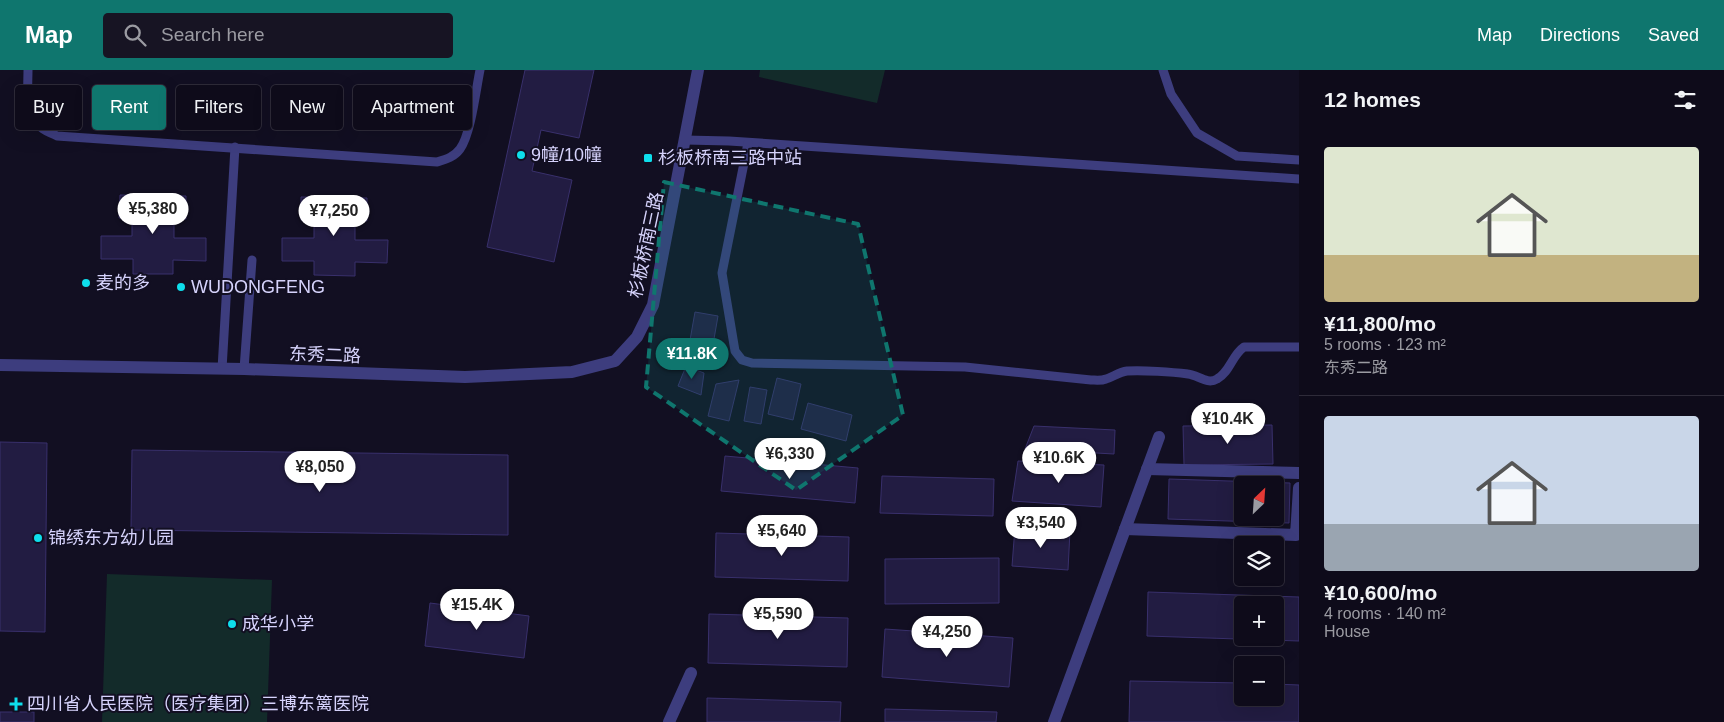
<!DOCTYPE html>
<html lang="en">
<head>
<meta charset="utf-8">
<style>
	:root { --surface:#0e0b1a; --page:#171423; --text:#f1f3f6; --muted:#9b9ba2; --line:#2e2b39; --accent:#0f766e }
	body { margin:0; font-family:Arial,"Noto Sans SC",sans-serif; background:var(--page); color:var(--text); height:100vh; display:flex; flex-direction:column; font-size:19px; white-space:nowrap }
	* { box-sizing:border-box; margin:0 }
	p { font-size:16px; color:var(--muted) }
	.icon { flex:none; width:28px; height:28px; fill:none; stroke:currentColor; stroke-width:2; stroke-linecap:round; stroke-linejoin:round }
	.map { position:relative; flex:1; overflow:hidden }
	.details { display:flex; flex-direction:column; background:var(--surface); width:425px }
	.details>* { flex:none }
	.top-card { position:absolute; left:15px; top:15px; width:475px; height:45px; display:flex; gap:10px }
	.needle { width:32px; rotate:25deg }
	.buttons { position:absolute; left:1234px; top:406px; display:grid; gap:10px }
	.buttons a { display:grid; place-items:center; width:50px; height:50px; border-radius:5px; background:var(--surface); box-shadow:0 5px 20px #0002,0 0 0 1px var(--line); font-size:25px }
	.price { position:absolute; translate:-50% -42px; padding:0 11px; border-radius:18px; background:#fff; color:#222; font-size:16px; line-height:32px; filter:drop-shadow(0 1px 2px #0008) }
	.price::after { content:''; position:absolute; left:50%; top:30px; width:15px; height:11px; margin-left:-8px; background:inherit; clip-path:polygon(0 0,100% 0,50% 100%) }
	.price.current { background:var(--accent); color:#fff }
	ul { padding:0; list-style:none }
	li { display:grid; align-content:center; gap:10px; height:265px; padding:0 25px }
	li+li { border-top:1px solid var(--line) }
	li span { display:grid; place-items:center; height:155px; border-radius:5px; color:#555 }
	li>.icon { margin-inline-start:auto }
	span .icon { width:90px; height:90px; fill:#fffc; stroke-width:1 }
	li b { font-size:21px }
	h2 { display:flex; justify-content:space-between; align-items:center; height:60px; padding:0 25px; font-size:21px }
	.pill { padding:0 18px; border-radius:5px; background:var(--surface); box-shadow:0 5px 20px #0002,0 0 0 1px var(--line); font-size:18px; line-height:45px }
	.pill.current { background:var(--accent); color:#fff }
	header { display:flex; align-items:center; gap:30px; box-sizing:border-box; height:70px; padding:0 25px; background:var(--accent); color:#fff }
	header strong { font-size:24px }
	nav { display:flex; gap:28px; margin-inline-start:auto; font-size:18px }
	.search { width:350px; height:45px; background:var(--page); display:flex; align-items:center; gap:12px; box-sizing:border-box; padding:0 18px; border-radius:5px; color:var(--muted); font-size:19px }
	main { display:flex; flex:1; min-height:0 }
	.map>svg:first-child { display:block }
	.green { fill:#132b2a }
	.building { fill:#221c42; stroke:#39306c; fill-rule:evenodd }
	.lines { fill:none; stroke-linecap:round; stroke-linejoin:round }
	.service { stroke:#3d3d7e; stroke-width:9 }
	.minor { stroke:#3d3d7e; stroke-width:12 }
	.tertiary { stroke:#3d3d7e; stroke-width:12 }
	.marked { fill:#0f766e; fill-opacity:0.2; stroke:#0f766e; stroke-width:4; stroke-dasharray:10 6; stroke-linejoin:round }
	.poi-dot { fill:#0edeec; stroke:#120f22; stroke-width:2 }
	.labels { text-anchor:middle; stroke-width:4; stroke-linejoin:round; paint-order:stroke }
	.poi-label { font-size:18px; fill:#d6d3fc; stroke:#120f22; text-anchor:start }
	.street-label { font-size:18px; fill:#d6d3fc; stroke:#120f22 }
</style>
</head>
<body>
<header>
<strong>Map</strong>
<div class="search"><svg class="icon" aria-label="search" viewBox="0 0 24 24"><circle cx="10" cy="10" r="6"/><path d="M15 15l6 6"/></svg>Search here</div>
<nav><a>Map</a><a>Directions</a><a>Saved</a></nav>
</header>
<main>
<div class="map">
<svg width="1299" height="652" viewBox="0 0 1299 652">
	<rect width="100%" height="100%" fill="#120f22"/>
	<g class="green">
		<polygon points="760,0 885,0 877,33 759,7"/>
		<polygon points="107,504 272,510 267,652 102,652"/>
	</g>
	<g class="building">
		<polygon points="525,0 594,0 579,68 541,60 532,101 572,110 554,192 487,177"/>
		<polygon points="120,125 186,126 186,149 174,149 174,168 206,168 206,191 173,190 173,204 133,204 133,189 101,189 101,166 132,166 132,148 119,148"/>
		<polygon points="301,127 367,128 367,151 355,150 355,170 388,170 387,193 355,192 355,206 314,205 314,191 282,191 282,168 314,168 314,150 301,150"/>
		<polygon points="695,242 718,246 710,292 687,287"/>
		<polygon points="686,296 704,303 701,325 678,316"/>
		<polygon points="777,308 801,314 793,350 768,344"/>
		<polygon points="739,310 729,351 708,346 716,314"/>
		<polygon points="750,317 767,320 761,354 744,351"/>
		<polygon points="808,333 852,345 846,371 801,359"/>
		<polygon points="1272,355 1273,394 1184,395 1183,356"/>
		<polygon points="1034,356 1115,360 1114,384 1025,379"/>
		<polygon points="0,372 47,373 45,562 0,561"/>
		<polygon points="132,380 508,385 508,465 131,460"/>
		<polygon points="725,386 858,398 855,433 721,421"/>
		<polygon points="1018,391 1104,395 1101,437 1012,431"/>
		<polygon points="882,406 994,409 993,446 880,443"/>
		<path d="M1169 409 1290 413 1289 453 1168 449ZM1242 415H1275V448H1242Z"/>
		<polygon points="1015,457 1070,461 1068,500 1012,496"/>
		<polygon points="716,463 849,467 848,511 715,507"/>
		<polygon points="999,488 999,533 885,534 885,489"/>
		<path d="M1148 522 1299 527V571L1147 566ZM1242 535H1275V568H1242Z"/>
		<polygon points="430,533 529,546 524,588 425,576"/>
		<polygon points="709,544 848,548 847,597 708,593"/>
		<polygon points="885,559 1013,568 1009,617 882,607"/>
		<polygon points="1130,611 1242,613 1242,628 1275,628 1275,614 1299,615 1299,652 1129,652"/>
		<polygon points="707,628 841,632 840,652 707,652"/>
		<polygon points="885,639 997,642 996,652 885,652"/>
		<rect x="0" y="642" width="34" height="10"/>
	</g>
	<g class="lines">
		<g class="service">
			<path d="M28 0C28 19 24 47 43 59 47 62 52 63 57 66L437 92C447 89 454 87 460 79 471 64 476 19 480 0"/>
			<polyline points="1163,0 1171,24 1197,63 1237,86 1299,90"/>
			<polyline points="685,70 729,71 1299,109"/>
			<path d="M748 73 722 203 735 281 742 290 752 293 965 297 1091 310C1095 310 1101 311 1106 309 1113 307 1119 302 1127 301 1143 300 1172 302 1188 304 1198 305 1207 315 1217 309 1230 302 1232 285 1244 277H1299"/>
			<polyline points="222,299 235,77"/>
			<polyline points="244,299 252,190"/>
		</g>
		<g class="minor">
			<polyline points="1147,399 1299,403"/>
			<polyline points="1125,459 1296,465 1299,418"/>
			<polyline points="669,652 691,603"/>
			<polyline points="1054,652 1159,367"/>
		</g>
		<polyline class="tertiary" points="0,295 244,299 465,307 572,302 615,291 637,267 653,235 698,0"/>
	</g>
	<path class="marked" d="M664 112 858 154 903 345 796 420 646 317Z"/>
	<g class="poi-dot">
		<circle cx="521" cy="85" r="5"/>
		<rect x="643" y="83" width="10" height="10" rx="2.5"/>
		<circle cx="86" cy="213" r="5"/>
		<circle cx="181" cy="217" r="5"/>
		<circle cx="38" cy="468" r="5"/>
		<circle cx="232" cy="554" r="5"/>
		<path d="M13.5 626.5h5v5h5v5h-5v5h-5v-5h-5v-5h5z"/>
	</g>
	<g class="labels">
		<g class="poi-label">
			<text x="531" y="91">9幢/10幢</text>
			<text x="658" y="94">杉板桥南三路中站</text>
			<text x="96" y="219">麦的多</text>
			<text x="191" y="223">WUDONGFENG</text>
			<text x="48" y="474">锦绣东方幼儿园</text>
			<text x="242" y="560">成华小学</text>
			<text x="27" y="640">四川省人民医院（医疗集团）三博东篱医院</text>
		</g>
		<g class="street-label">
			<text transform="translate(646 175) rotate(-78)" y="6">杉板桥南三路</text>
			<text transform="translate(325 285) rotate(2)" y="6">东秀二路</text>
		</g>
	</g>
</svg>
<div class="buttons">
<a><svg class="needle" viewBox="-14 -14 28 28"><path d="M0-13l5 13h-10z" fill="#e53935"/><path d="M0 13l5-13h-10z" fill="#9b9ba2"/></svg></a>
<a><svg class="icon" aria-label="layers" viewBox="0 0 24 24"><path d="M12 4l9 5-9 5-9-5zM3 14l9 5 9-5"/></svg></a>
<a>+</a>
<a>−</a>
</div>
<b class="price" style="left:153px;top:165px">¥5,380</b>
<b class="price" style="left:334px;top:167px">¥7,250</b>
<b class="price current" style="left:692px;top:310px">¥11.8K</b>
<b class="price" style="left:1228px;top:375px">¥10.4K</b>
<b class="price" style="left:790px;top:410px">¥6,330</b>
<b class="price" style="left:1059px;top:414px">¥10.6K</b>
<b class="price" style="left:320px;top:423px">¥8,050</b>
<b class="price" style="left:1041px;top:479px">¥3,540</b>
<b class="price" style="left:782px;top:487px">¥5,640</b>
<b class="price" style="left:477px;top:561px">¥15.4K</b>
<b class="price" style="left:778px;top:570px">¥5,590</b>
<b class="price" style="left:947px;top:588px">¥4,250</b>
<div class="top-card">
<a class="pill">Buy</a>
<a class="pill current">Rent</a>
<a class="pill">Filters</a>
<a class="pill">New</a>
<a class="pill">Apartment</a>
</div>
</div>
<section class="details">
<h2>12 homes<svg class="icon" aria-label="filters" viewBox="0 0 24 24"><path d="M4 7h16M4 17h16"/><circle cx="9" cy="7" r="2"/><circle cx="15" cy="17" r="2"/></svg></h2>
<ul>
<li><span style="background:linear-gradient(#dfe7d0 70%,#c2b280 0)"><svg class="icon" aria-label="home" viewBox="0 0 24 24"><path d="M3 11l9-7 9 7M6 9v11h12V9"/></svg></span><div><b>¥11,800/mo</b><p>5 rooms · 123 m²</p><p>东秀二路</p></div></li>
<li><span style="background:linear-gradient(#c9d6e8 70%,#9aa5b1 0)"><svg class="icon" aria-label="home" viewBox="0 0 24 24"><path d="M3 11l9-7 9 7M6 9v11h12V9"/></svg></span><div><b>¥10,600/mo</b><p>4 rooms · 140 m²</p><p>House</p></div></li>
</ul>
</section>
</main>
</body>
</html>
